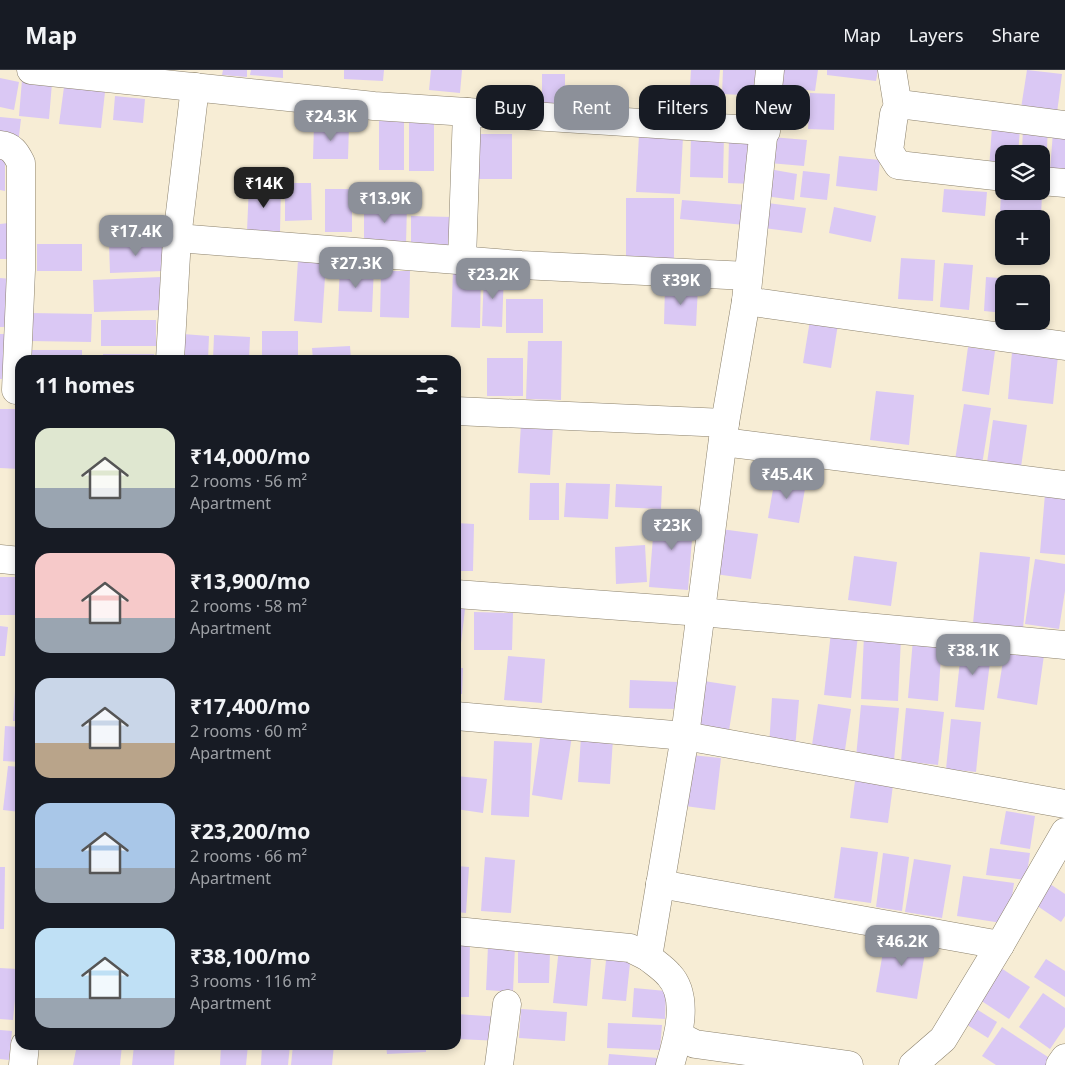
<!DOCTYPE html>
<html lang="en">
<head>
<meta charset="utf-8">
<style>
	:root { --surface:#171b24; --page:#242831; --text:#f1f3f6; --muted:#9ea1a6; --line:#363941; --accent:#8c9099 }
	body { margin:0; font-family:"Noto Sans",sans-serif; background:var(--page); color:var(--text); height:100vh; display:flex; flex-direction:column; font-size:19px; white-space:nowrap }
	* { box-sizing:border-box; margin:0 }
	p { font-size:16px; color:var(--muted) }
	.icon { flex:none; width:28px; height:28px; fill:none; stroke:currentColor; stroke-width:2; stroke-linecap:round; stroke-linejoin:round }
	.map { position:relative; flex:1; overflow:hidden }
	.details { position:absolute; left:15px; top:285px; width:446px; height:695px; display:flex; flex-direction:column; background:var(--surface); border-radius:15px; box-shadow:0 2px 8px #0003 }
	.details>* { flex:none }
	.top-card { position:absolute; left:476px; top:15px; width:475px; height:45px; display:flex; gap:10px }
	.controls { position:absolute; left:995px; top:75px; display:grid; gap:10px }
	.controls a { display:grid; place-items:center; width:55px; height:55px; border-radius:10px; background:var(--surface); box-shadow:0 2px 8px #0003; font-size:25px }
	.price { position:absolute; translate:-50% -42px; padding:0 11px; border-radius:10px; background:var(--accent); color:#fff; font-size:16px; line-height:32px; filter:drop-shadow(0 1px 2px #0008) }
	.price::after { content:''; position:absolute; left:50%; top:30px; width:15px; height:11px; margin-left:-8px; background:inherit; clip-path:polygon(0 0,100% 0,50% 100%) }
	.price.current { background:#222; color:#fff }
	ul { padding:0; list-style:none }
	li { display:flex; align-items:center; gap:15px; height:125px; padding:0 20px }
	li span { display:grid; place-items:center; flex:none; width:140px; height:100px; border-radius:15px; color:#555 }
	li>.icon { margin-inline-start:auto }
	span .icon { width:60px; height:60px; fill:#fffc; stroke-width:1 }
	li b { font-size:21px }
	h2 { display:flex; justify-content:space-between; align-items:center; height:60px; padding:0 20px; font-size:21px }
	.pill { padding:0 18px; border-radius:15px; background:var(--surface); box-shadow:0 2px 8px #0003; font-size:18px; line-height:45px }
	.pill.current { background:var(--accent); color:#fff }
	header { display:flex; align-items:center; gap:30px; box-sizing:border-box; height:70px; padding:0 25px; background:var(--surface); border-bottom:1px solid var(--line) }
	header strong { font-size:24px }
	nav { display:flex; gap:28px; margin-inline-start:auto; font-size:18px }
	.map>svg:first-child { display:block }
	.building { fill:#dac8f4 }
	.lines { fill:none; stroke-linecap:round; stroke-linejoin:round }
	.minor-casing { stroke:#8c826d; stroke-width:29 }
	.minor { stroke:#fff; stroke-width:28 }
</style>
</head>
<body>
<header>
<strong>Map</strong>
<nav><a>Map</a><a>Layers</a><a>Share</a></nav>
</header>
<div class="map">
<svg width="1065" height="995" viewBox="0 0 1065 995">
	<rect width="100%" height="100%" fill="#f7edd5"/>
	<g class="building">
		<polygon points="223,0 247,0 247,7 222,5"/>
		<polygon points="251,0 283,0 283,8 250,5"/>
		<polygon points="344,0 384,0 383,11 344,9"/>
		<polygon points="431,0 462,0 460,23 429,20"/>
		<polygon points="691,0 720,0 717,34 689,32"/>
		<polygon points="723,0 766,0 765,26 722,24"/>
		<polygon points="781,0 818,0 815,21 779,17"/>
		<polygon points="827,0 878,0 876,11 827,5"/>
		<polygon points="1027,0 1062,4 1057,43 1021,38"/>
		<rect x="542" y="4" width="23" height="33"/>
		<polygon points="0,8 19,12 14,40 0,37"/>
		<polygon points="22,10 52,13 49,49 19,46"/>
		<polygon points="64,17 105,22 101,58 59,54"/>
		<polygon points="810,23 835,24 834,60 808,59"/>
		<polygon points="115,26 145,29 143,53 113,50"/>
		<polygon points="0,47 21,49 18,74 0,71"/>
		<rect x="379" y="51" width="25" height="49"/>
		<rect x="409" y="52" width="25" height="49"/>
		<polygon points="314,54 349,55 348,89 313,89"/>
		<polygon points="1023,56 1048,57 1046,98 1041,98 1041,84 1022,84"/>
		<polygon points="992,57 1020,59 1018,84 1004,84 1004,100 989,99"/>
		<polygon points="1053,62 1065,63 1065,101 1050,100"/>
		<rect x="477" y="64" width="35" height="45"/>
		<polygon points="639,65 683,67 680,124 636,122"/>
		<polygon points="691,66 724,67 723,108 690,107"/>
		<polygon points="771,67 807,70 804,96 769,93"/>
		<polygon points="729,68 755,69 753,114 728,113"/>
		<polygon points="0,79 5,79 5,121 0,120"/>
		<polygon points="839,86 880,90 877,121 836,116"/>
		<polygon points="769,99 797,104 794,130 765,126"/>
		<polygon points="803,101 830,104 827,130 800,127"/>
		<polygon points="285,113 311,113 312,150 285,151"/>
		<polygon points="249,115 281,116 280,162 247,161"/>
		<rect x="325" y="119" width="27" height="43"/>
		<polygon points="944,119 987,122 985,146 942,142"/>
		<polygon points="1001,120 1042,123 1041,148 1000,145"/>
		<rect x="626" y="128" width="48" height="65"/>
		<polygon points="682,130 747,135 745,155 680,149"/>
		<polygon points="760,132 806,138 802,163 756,157"/>
		<polygon points="364,135 407,135 406,174 364,174"/>
		<polygon points="834,137 876,146 871,172 829,163"/>
		<polygon points="411,146 452,147 452,175 411,175"/>
		<polygon points="9,153 10,189 0,189 0,154"/>
		<polygon points="162,171 163,201 110,203 109,173"/>
		<rect x="37" y="174" width="45" height="27"/>
		<polygon points="901,188 935,190 933,231 898,229"/>
		<polygon points="298,190 326,192 322,253 294,251"/>
		<polygon points="944,193 973,195 969,240 940,237"/>
		<polygon points="340,195 374,197 372,242 338,241"/>
		<polygon points="453,200 481,201 480,258 451,257"/>
		<polygon points="381,201 410,201 409,248 380,247"/>
		<polygon points="484,203 504,203 502,257 482,256"/>
		<polygon points="161,207 162,240 94,242 93,210"/>
		<polygon points="986,207 1025,210 1025,214 1004,214 1004,243 984,241"/>
		<polygon points="0,208 12,209 11,257 0,257"/>
		<polygon points="665,216 698,217 696,256 664,254"/>
		<rect x="506" y="229" width="37" height="34"/>
		<polygon points="30,243 92,244 91,272 30,271"/>
		<rect x="101" y="250" width="55" height="26"/>
		<polygon points="810,250 838,254 831,298 803,293"/>
		<rect x="262" y="261" width="36" height="29"/>
		<rect x="0" y="264" width="4" height="45"/>
		<polygon points="183,264 209,266 208,290 181,290"/>
		<polygon points="214,265 250,267 249,290 213,290"/>
		<polygon points="528,271 562,271 561,330 526,329"/>
		<polygon points="350,276 351,290 313,290 312,278"/>
		<polygon points="968,277 995,281 989,325 962,321"/>
		<rect x="32" y="280" width="50" height="10"/>
		<polygon points="1012,282 1058,286 1053,334 1008,329"/>
		<rect x="103" y="284" width="51" height="6"/>
		<rect x="487" y="288" width="36" height="38"/>
		<polygon points="876,321 914,325 909,375 870,370"/>
		<polygon points="964,334 991,338 982,395 955,390"/>
		<polygon points="0,339 20,339 20,399 0,398"/>
		<polygon points="993,350 1027,355 1021,397 987,393"/>
		<polygon points="521,354 553,356 550,405 518,403"/>
		<polygon points="775,408 806,413 799,453 768,448"/>
		<polygon points="530,413 559,413 559,450 529,450"/>
		<polygon points="566,413 610,414 608,449 564,447"/>
		<polygon points="616,414 662,416 661,439 615,437"/>
		<polygon points="1045,424 1065,426 1065,485 1040,483"/>
		<polygon points="655,442 694,444 688,520 649,517"/>
		<polygon points="456,453 474,454 473,501 456,501"/>
		<polygon points="721,459 758,464 751,509 715,504"/>
		<polygon points="645,475 647,512 616,514 615,477"/>
		<polygon points="980,482 1030,487 1023,558 973,553"/>
		<polygon points="854,486 897,492 891,536 848,530"/>
		<polygon points="1035,489 1065,494 1065,521 1059,559 1025,554"/>
		<rect x="0" y="507" width="20" height="38"/>
		<polygon points="456,538 465,539 459,591 456,591"/>
		<polygon points="474,542 513,543 512,580 474,580"/>
		<polygon points="0,556 8,557 5,586 0,586"/>
		<polygon points="831,562 858,565 851,628 824,625"/>
		<polygon points="864,566 901,568 898,631 861,629"/>
		<polygon points="913,569 942,572 938,631 908,628"/>
		<polygon points="962,572 992,576 984,640 955,637"/>
		<polygon points="1005,579 1044,585 1037,635 997,628"/>
		<polygon points="508,586 545,589 542,633 504,630"/>
		<polygon points="456,598 463,598 462,624 456,624"/>
		<polygon points="630,610 677,612 676,639 629,638"/>
		<polygon points="704,611 736,616 728,667 697,662"/>
		<polygon points="15,621 20,622 20,651 13,651"/>
		<polygon points="772,628 799,630 795,680 769,678"/>
		<polygon points="818,634 851,639 844,687 811,682"/>
		<polygon points="861,635 899,638 894,690 856,687"/>
		<polygon points="906,638 944,642 938,695 901,691"/>
		<polygon points="951,649 981,652 976,702 946,699"/>
		<polygon points="5,656 20,657 20,692 3,691"/>
		<polygon points="541,662 572,666 562,730 532,725"/>
		<polygon points="581,667 613,669 610,714 578,712"/>
		<polygon points="494,671 532,673 529,747 491,745"/>
		<polygon points="691,685 721,688 715,740 685,736"/>
		<polygon points="8,696 20,697 20,742 3,740"/>
		<polygon points="456,706 487,709 483,743 456,739"/>
		<polygon points="855,711 893,715 888,753 850,748"/>
		<polygon points="1006,741 1035,746 1030,779 1000,774"/>
		<polygon points="841,777 878,782 871,833 834,828"/>
		<polygon points="990,778 1030,783 1026,810 986,805"/>
		<polygon points="883,783 909,787 902,841 876,837"/>
		<polygon points="485,787 515,790 511,843 481,841"/>
		<polygon points="914,789 951,795 942,848 905,842"/>
		<polygon points="456,796 469,797 466,843 456,842"/>
		<polygon points="0,797 5,797 4,859 0,859"/>
		<polygon points="963,806 1014,813 1008,854 957,846"/>
		<polygon points="1047,812 1065,824 1065,846 1061,852 1033,833"/>
		<polygon points="886,865 927,871 917,929 876,922"/>
		<polygon points="456,870 470,871 469,927 456,927"/>
		<polygon points="488,876 515,877 513,922 486,920"/>
		<polygon points="559,878 592,881 587,936 553,933"/>
		<polygon points="518,881 550,882 549,913 518,913"/>
		<polygon points="607,881 631,884 626,931 602,929"/>
		<polygon points="1046,889 1065,901 1065,927 1034,907"/>
		<polygon points="998,896 1030,917 1009,949 977,928"/>
		<polygon points="0,898 18,899 13,950 0,949"/>
		<polygon points="634,918 666,921 665,949 632,947"/>
		<polygon points="1043,923 1065,938 1065,957 1050,979 1019,957"/>
		<polygon points="970,935 997,952 988,968 961,951"/>
		<polygon points="521,939 567,942 565,971 519,968"/>
		<polygon points="456,944 502,947 501,971 456,969"/>
		<polygon points="608,953 662,955 660,980 607,978"/>
		<polygon points="1002,957 1051,989 1047,995 996,995 982,986"/>
		<polygon points="0,960 12,961 9,990 0,989"/>
		<polygon points="77,975 122,975 120,995 73,995"/>
		<polygon points="134,975 175,975 174,995 132,995"/>
		<polygon points="221,975 248,975 246,995 220,995"/>
		<polygon points="262,975 290,975 288,995 261,995"/>
		<polygon points="293,975 334,975 332,995 291,995"/>
		<polygon points="386,975 426,975 426,982 387,984"/>
		<polygon points="609,984 658,988 658,995 608,995"/>
	</g>
	<g class="lines">
		<g class="minor-casing">
			<g id="minor">
				<polyline points="31,0 374,36 766,61"/>
				<polyline points="892,0 898,37"/>
				<path d="M0 75C12 76 16 83 21 93V200L16 320"/>
				<polyline points="1004,107 898,95 889,81 894,44 898,37 907,35 1065,55"/>
				<polyline points="1041,111 1065,113"/>
				<polyline points="177,168 521,195 748,206"/>
				<polyline points="462,190 467,42"/>
				<polyline points="746,231 1065,276"/>
				<polyline points="170,290 177,168 195,17"/>
				<polyline points="456,341 725,353"/>
				<polyline points="723,372 1065,415"/>
				<polyline points="0,489 20,491"/>
				<polyline points="456,524 701,542 1065,575"/>
				<polyline points="456,646 685,666 1065,734"/>
				<polyline points="660,814 1000,875"/>
				<polyline points="456,861 630,878 648,887"/>
				<polyline points="679,966 695,974 849,995"/>
				<polyline points="23,995 25,975"/>
				<polyline points="499,995 507,934"/>
				<path d="M670 995C678 969 690 927 669 905 663 898 655 893 648 887L685 666 725 353 746 231 770 0"/>
				<polyline points="913,995 943,969 1000,875 1065,762"/>
				<polyline points="1060,995 1065,988"/>
			</g>
		</g>
		<use href="#minor" class="minor"/>
	</g>
</svg>
<div class="controls">
<a><svg class="icon" aria-label="layers" viewBox="0 0 24 24"><path d="M12 4l9 5-9 5-9-5zM3 14l9 5 9-5"/></svg></a>
<a>+</a>
<a>−</a>
</div>
<b class="price" style="left:331px;top:72px">₹24.3K</b>
<b class="price current" style="left:264px;top:139px">₹14K</b>
<b class="price" style="left:385px;top:154px">₹13.9K</b>
<b class="price" style="left:136px;top:187px">₹17.4K</b>
<b class="price" style="left:356px;top:219px">₹27.3K</b>
<b class="price" style="left:493px;top:230px">₹23.2K</b>
<b class="price" style="left:681px;top:236px">₹39K</b>
<b class="price" style="left:787px;top:430px">₹45.4K</b>
<b class="price" style="left:672px;top:481px">₹23K</b>
<b class="price" style="left:973px;top:606px">₹38.1K</b>
<b class="price" style="left:902px;top:897px">₹46.2K</b>
<div class="top-card">
<a class="pill">Buy</a>
<a class="pill current">Rent</a>
<a class="pill">Filters</a>
<a class="pill">New</a>
</div>
<section class="details">
<h2>11 homes<svg class="icon" aria-label="filters" viewBox="0 0 24 24"><path d="M4 7h16M4 17h16"/><circle cx="9" cy="7" r="2"/><circle cx="15" cy="17" r="2"/></svg></h2>
<ul>
<li><span style="background:linear-gradient(#dfe7d0 60%,#9aa5b1 0)"><svg class="icon" aria-label="home" viewBox="0 0 24 24"><path d="M3 11l9-7 9 7M6 9v11h12V9"/></svg></span><div><b>₹14,000/mo</b><p>2 rooms · 56 m²</p><p>Apartment</p></div></li>
<li><span style="background:linear-gradient(#f6c9c9 65%,#9aa5b1 0)"><svg class="icon" aria-label="home" viewBox="0 0 24 24"><path d="M3 11l9-7 9 7M6 9v11h12V9"/></svg></span><div><b>₹13,900/mo</b><p>2 rooms · 58 m²</p><p>Apartment</p></div></li>
<li><span style="background:linear-gradient(#c9d6e8 65%,#b9a48a 0)"><svg class="icon" aria-label="home" viewBox="0 0 24 24"><path d="M3 11l9-7 9 7M6 9v11h12V9"/></svg></span><div><b>₹17,400/mo</b><p>2 rooms · 60 m²</p><p>Apartment</p></div></li>
<li><span style="background:linear-gradient(#a9c7e8 65%,#9aa5b1 0)"><svg class="icon" aria-label="home" viewBox="0 0 24 24"><path d="M3 11l9-7 9 7M6 9v11h12V9"/></svg></span><div><b>₹23,200/mo</b><p>2 rooms · 66 m²</p><p>Apartment</p></div></li>
<li><span style="background:linear-gradient(#bfe0f5 70%,#9aa5b1 0)"><svg class="icon" aria-label="home" viewBox="0 0 24 24"><path d="M3 11l9-7 9 7M6 9v11h12V9"/></svg></span><div><b>₹38,100/mo</b><p>3 rooms · 116 m²</p><p>Apartment</p></div></li>
</ul>
</section>
</div>
</body>
</html>
